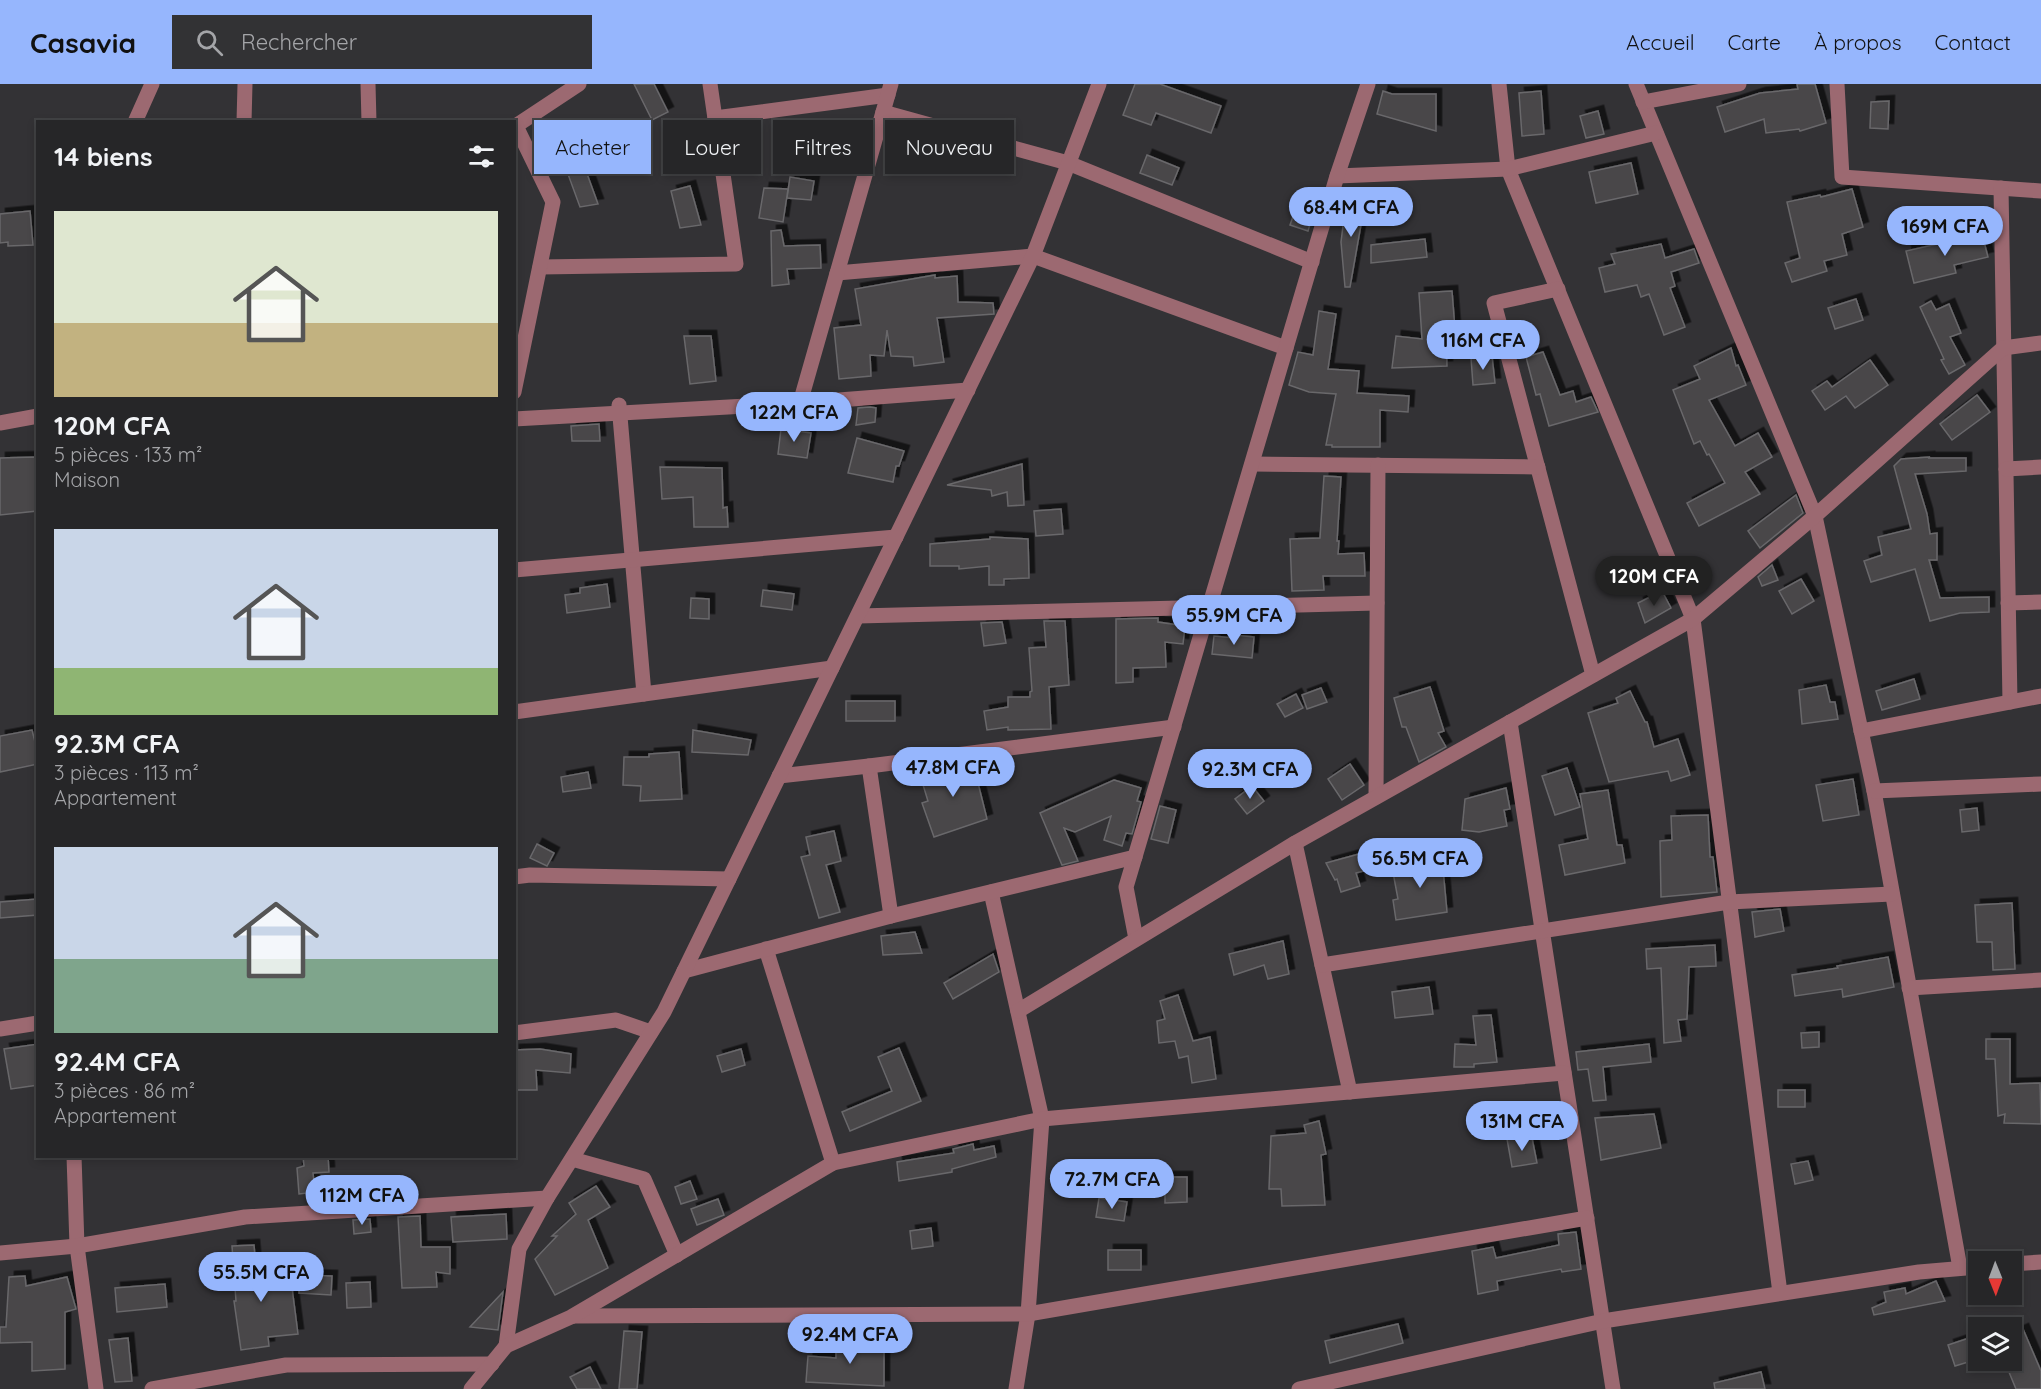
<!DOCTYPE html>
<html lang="fr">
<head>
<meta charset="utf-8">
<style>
	:root { --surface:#262628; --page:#323234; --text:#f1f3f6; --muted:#a4a5a8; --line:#424345; --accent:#96b6fd }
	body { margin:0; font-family:Quicksand,sans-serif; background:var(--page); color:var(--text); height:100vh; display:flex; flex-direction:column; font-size:22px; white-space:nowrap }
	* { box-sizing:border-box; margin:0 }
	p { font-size:20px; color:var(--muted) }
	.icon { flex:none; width:33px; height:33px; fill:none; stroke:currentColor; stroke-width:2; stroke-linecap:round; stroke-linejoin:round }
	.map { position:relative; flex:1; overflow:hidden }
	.sheet { position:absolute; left:36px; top:36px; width:480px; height:1038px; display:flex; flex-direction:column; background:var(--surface); border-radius:0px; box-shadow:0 3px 9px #0003,0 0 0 2px var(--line) }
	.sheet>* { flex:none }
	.guide { position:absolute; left:534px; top:36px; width:570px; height:54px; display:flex; gap:12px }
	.needle { width:39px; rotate:179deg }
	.controls { position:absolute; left:1968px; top:1167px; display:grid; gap:12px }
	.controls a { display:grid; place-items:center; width:54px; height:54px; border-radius:0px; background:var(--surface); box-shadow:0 3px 9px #0003,0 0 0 2px var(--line); font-size:30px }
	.price { position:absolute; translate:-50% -51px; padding:0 14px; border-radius:21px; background:var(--accent); color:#111; font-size:20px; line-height:39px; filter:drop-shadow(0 2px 3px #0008) }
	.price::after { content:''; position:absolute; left:50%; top:36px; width:18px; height:14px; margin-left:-9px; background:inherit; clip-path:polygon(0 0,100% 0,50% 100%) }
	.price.current { background:#222; color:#fff }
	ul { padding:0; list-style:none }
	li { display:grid; align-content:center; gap:12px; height:318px; padding:0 18px }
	li span { display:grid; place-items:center; height:186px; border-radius:0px; color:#555 }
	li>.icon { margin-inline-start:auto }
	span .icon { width:108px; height:108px; fill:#fffc; stroke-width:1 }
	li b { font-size:26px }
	h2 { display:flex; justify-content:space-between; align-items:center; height:72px; padding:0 18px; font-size:26px }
	.tag { padding:0 21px; border-radius:0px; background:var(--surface); box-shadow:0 3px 9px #0003,0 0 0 2px var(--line); font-size:21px; line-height:54px }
	.tag.current { background:var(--accent); color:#111 }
	header { display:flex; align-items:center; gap:36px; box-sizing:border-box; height:84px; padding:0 30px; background:var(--accent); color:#111 }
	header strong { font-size:28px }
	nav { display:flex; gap:33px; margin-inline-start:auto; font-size:21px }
	.search { width:420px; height:54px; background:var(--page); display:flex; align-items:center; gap:15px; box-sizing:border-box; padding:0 21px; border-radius:0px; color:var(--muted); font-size:22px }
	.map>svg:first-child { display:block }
	.building { fill:#484649; stroke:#69686b; stroke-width:1.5; filter:url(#shadow) }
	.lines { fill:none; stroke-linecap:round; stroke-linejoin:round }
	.minor { stroke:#9c6971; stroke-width:15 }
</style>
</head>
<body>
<header>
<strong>Casavia</strong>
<div class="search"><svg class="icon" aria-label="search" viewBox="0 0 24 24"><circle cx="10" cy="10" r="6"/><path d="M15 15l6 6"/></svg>Rechercher</div>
<nav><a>Accueil</a><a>Carte</a><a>À propos</a><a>Contact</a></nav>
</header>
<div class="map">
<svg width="2041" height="1305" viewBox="0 0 2041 1305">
	<defs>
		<filter id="shadow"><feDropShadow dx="5.5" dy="-5.5" stdDeviation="0" flood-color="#0009"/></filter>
	</defs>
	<rect width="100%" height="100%" fill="#333235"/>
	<g class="building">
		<polygon points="634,0 654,0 668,28 652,36"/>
		<polygon points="1135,0 1160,0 1221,22 1211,49 1156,29 1151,41 1123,31"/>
		<polygon points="1797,0 1815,0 1826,39 1800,47 1799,45 1766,49 1764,35 1725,48 1717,23 1760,9 1798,5"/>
		<polygon points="1383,7 1392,10 1436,10 1436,47 1377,30"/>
		<polygon points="1541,7 1544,50 1522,52 1519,9"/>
		<polygon points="1889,17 1888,45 1870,44 1871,18"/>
		<polygon points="1598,27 1604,50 1586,54 1580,32"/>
		<polygon points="578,65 598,120 580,123 561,71"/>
		<polygon points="1147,71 1179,84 1172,101 1140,89"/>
		<polygon points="1631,79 1638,110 1596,119 1589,88"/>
		<polygon points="790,93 814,97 811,116 787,114"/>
		<polygon points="690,102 701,141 680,144 671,107"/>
		<polygon points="764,104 788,105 783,138 759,134"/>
		<polygon points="1852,105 1863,143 1842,150 1847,171 1824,177 1827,187 1792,198 1785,179 1800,174 1787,118 1820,111 1821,113"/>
		<polygon points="1346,118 1363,120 1362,135 1350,203 1345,203 1341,158"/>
		<polygon points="1297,121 1314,127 1308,147 1290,141"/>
		<polygon points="30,127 33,161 8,162 8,158 0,159 0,130"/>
		<polygon points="781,146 784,162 820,161 821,184 787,185 789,200 772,202 771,147"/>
		<polygon points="1982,150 1988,173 1954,181 1956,189 1914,199 1906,167"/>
		<polygon points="1425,155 1427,173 1371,179 1371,161"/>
		<polygon points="1661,160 1665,174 1694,165 1699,179 1671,188 1675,202 1670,204 1685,243 1664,251 1649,210 1641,213 1637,201 1605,208 1599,184 1615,180 1611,170"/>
		<polygon points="935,191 935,194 957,192 958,218 993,219 994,230 937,234 944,278 914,282 913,273 891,272 887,246 884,272 870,271 871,292 839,295 834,244 861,241 855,205"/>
		<polygon points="1452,207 1455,245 1446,245 1447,282 1392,284 1396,252 1422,255 1419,209"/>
		<polygon points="1856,215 1863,236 1835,245 1828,224"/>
		<polygon points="1931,217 1936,226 1949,220 1961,249 1950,253 1965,281 1949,290 1941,276 1944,275 1920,223"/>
		<polygon points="1319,227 1336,230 1328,285 1359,287 1357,309 1409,312 1408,328 1380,326 1380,363 1332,363 1332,361 1326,361 1336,310 1309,308 1289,301 1298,268 1313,271"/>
		<polygon points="684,252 711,252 716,297 690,300"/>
		<polygon points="1731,264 1736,282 1738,281 1746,301 1709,316 1735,362 1758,349 1772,373 1745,388 1760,410 1699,442 1687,419 1725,399 1709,370 1707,371 1700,357 1694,360 1673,306 1700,295 1694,282"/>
		<polygon points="1543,268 1560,311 1573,307 1576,318 1591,313 1598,328 1549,342 1540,310 1536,311 1526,273"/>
		<polygon points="1492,272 1495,299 1473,301 1471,274"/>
		<polygon points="1870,276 1888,301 1855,324 1846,312 1825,326 1812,307 1827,297 1832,303"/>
		<polygon points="1977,311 1990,328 1952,356 1940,340"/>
		<polygon points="870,323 876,324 875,338 856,341 858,324"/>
		<polygon points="599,340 600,357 572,357 571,342"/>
		<polygon points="781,345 811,349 807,374 778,370"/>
		<polygon points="857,354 904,367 899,382 896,382 893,398 848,389"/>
		<polygon points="36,373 37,427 0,431 0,374"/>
		<polygon points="1930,373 1928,374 1966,374 1966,387 1915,390 1927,430 1930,450 1937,449 1937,476 1929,476 1940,514 1989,513 1989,528 1960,529 1930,537 1915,485 1871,498 1864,477 1882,471 1878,453 1911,445 1894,382 1901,375"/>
		<polygon points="1022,380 1024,421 1008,422 1007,408 992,412 991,406 947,401"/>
		<polygon points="660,383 722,384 723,424 727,423 728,443 694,443 693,413 662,415"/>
		<polygon points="1324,392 1341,393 1337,457 1339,457 1338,470 1364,469 1365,492 1323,492 1324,506 1292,507 1290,455 1320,454"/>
		<polygon points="1796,411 1803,429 1760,464 1748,447"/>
		<polygon points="1061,425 1063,450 1036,452 1034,427"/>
		<polygon points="990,453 1028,455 1029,494 1004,495 1004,501 989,501 989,482 959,485 959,482 930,482 930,460 990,455"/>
		<polygon points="1772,481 1778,496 1762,502 1758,493"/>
		<polygon points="1801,495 1814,517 1792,530 1779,507"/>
		<polygon points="607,500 610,523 567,529 565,511 580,509 580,504"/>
		<polygon points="763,506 794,510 792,526 761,522"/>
		<polygon points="1662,507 1671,524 1645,539 1638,519"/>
		<polygon points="691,514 709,515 709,535 690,534"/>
		<polygon points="1158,534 1158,538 1185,542 1183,560 1165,558 1166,583 1133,584 1133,598 1116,599 1116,535"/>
		<polygon points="1044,537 1065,537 1069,601 1049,603 1051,645 1008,646 1008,643 987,646 984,627 1008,623 1008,613 1030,613 1030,608 1032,607 1029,564 1046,563"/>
		<polygon points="1002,538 1006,559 984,562 981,539"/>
		<polygon points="1234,551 1254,553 1252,574 1212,570 1214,552 1234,554"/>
		<polygon points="1914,595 1920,615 1882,626 1876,607"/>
		<polygon points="1826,601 1830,618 1835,618 1838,635 1802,640 1799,606"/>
		<polygon points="1430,603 1444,647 1438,649 1446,663 1419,678 1406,643 1402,643 1394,614"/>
		<polygon points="1321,604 1327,618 1307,625 1302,611"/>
		<polygon points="1630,607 1645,638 1647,638 1654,663 1678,655 1690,691 1671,697 1668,687 1609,698 1588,629 1618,619 1616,614"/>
		<polygon points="1296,610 1303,624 1285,633 1277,620"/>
		<rect x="846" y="617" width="49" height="20"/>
		<polygon points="32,646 38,670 38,680 0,688 0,652"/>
		<polygon points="693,646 751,656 748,671 692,668"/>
		<polygon points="679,668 682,715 640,717 641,702 623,701 624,673 649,673 649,670"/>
		<polygon points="973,679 987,735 934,753 922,719 928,717 920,691 950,681"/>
		<polygon points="1350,680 1364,701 1342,716 1328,695"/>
		<polygon points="1567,684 1580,723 1555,731 1542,692"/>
		<polygon points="588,688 591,704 563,708 561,693"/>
		<polygon points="1853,695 1859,731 1823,737 1816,701"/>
		<polygon points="1114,696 1141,704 1137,717 1141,718 1132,750 1126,749 1122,762 1104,756 1111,732 1075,748 1064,744 1078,777 1062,781 1040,729"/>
		<polygon points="1252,702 1264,717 1247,730 1235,715"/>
		<polygon points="1506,704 1510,725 1504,726 1507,742 1479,748 1462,746 1465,715"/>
		<polygon points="1608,706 1617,761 1622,761 1625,779 1565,791 1559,761 1588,755 1580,710"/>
		<polygon points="1160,722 1176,726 1168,759 1151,755"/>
		<polygon points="1977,724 1979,746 1962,748 1960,726"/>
		<polygon points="1708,731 1710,773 1713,773 1717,808 1661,813 1660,757 1672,756 1671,732"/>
		<polygon points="834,747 841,777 826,781 840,828 819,834 801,773 810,771 806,753"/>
		<polygon points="537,760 554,769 547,782 530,774"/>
		<polygon points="1381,764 1386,781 1356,789 1360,802 1341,808 1337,795 1335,796 1326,779"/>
		<polygon points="1442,774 1447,828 1396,836 1393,816 1398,815 1392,783 1421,776"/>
		<polygon points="38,815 38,831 0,834 0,818"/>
		<polygon points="2012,819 2015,885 1993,886 1992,858 1977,858 1975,821"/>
		<polygon points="1780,825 1784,847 1755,853 1752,828"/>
		<polygon points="915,848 922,869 883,871 881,852"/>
		<polygon points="1283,857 1289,890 1268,895 1264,881 1234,891 1229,870"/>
		<polygon points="1715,861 1716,882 1689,883 1687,935 1678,936 1681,957 1664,959 1661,884 1647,885 1646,865"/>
		<polygon points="993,870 999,888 953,915 944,899"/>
		<polygon points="1888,873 1894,903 1843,913 1842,905 1795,912 1792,891 1838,884 1837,882"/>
		<polygon points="1429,903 1433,930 1395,934 1392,908"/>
		<polygon points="1178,911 1193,957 1210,953 1216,995 1192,999 1188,972 1179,974 1175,957 1159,959 1157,937 1165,935 1160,917"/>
		<polygon points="1491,931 1497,978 1474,980 1474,983 1454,983 1455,960 1476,961 1473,932"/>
		<polygon points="1819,948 1819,963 1802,964 1801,949"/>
		<polygon points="1986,955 2010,955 2010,1000 2040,999 2041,1040 2004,1039 2005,1030 1998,1032 1995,975 1986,975"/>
		<polygon points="38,960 38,1001 11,1005 4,965"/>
		<polygon points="1649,960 1651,978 1603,983 1606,1016 1593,1017 1588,985 1578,986 1576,968"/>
		<polygon points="899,964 921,1017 850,1047 842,1028 892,1007 878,973"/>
		<polygon points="540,965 571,970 570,989 536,986 537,1006 514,1006 514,966"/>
		<polygon points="741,965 745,981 722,988 717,972"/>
		<rect x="1778" y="1006" width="27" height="17"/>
		<polygon points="1654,1030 1661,1064 1601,1076 1595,1034"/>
		<polygon points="1319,1037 1326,1070 1321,1071 1325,1121 1282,1122 1281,1105 1269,1105 1271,1052 1306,1049 1304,1041"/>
		<polygon points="1532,1054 1537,1079 1512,1083 1507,1055"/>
		<polygon points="973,1060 974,1066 994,1062 996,1073 952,1085 952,1088 899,1097 897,1078 954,1069 953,1065"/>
		<polygon points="303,1072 328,1072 329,1088 313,1089 315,1108 299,1110 297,1084 304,1082"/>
		<polygon points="1808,1077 1813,1096 1795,1100 1791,1080"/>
		<polygon points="1165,1093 1187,1093 1187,1118 1165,1119"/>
		<polygon points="690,1097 697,1115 681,1120 675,1103"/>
		<polygon points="596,1102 610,1123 588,1136 608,1184 555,1211 535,1175 557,1152 552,1152 576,1130 569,1119"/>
		<polygon points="1099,1114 1127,1118 1124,1137 1096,1133"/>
		<polygon points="718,1115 724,1131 697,1141 691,1125"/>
		<polygon points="506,1130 507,1155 453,1158 451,1133"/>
		<polygon points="420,1132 421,1163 450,1163 450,1190 436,1188 437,1203 402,1204 398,1133"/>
		<polygon points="370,1135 371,1148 354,1150 353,1136"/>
		<polygon points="931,1144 933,1162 912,1165 910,1147"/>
		<polygon points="1576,1148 1581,1185 1562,1188 1561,1185 1497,1197 1498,1206 1478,1210 1472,1167 1493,1163 1496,1174 1559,1161 1558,1150"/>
		<polygon points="254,1161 257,1197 291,1196 298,1250 268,1253 269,1262 241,1266 234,1217 236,1217 232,1162"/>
		<rect x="1108" y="1166" width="33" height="20"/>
		<polygon points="300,1191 332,1192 331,1211 299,1209"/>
		<polygon points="25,1192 26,1202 67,1193 76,1225 65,1228 65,1285 32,1287 32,1258 0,1259 0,1243 6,1243 9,1193"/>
		<polygon points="1936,1197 1945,1217 1874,1231 1872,1224 1886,1218 1884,1208 1905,1204 1906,1210"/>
		<polygon points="370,1198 371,1223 347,1224 346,1199"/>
		<polygon points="165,1200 167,1223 117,1228 115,1204"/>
		<polygon points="503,1208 498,1246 470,1243"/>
		<polygon points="1398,1240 1403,1259 1330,1279 1325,1257"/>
		<polygon points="2023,1245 2041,1287 2041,1305 2016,1305 2004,1276 2012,1276 2012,1250"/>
		<polygon points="624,1247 642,1248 637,1305 619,1305"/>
		<polygon points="1978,1251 1978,1275 1955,1282 1948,1261"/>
		<polygon points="128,1254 132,1297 115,1298 109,1256"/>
		<polygon points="863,1255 884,1255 884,1302 806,1298 808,1272 836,1274 836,1258 863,1258"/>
		<polygon points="590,1283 601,1305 577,1305 570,1293"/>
		<polygon points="1761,1288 1765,1305 1715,1305 1714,1299"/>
	</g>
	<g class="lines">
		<g class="minor">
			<polyline points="368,0 369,38"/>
			<polyline points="1499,0 1508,85 1693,535 1780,1209"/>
			<polyline points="1636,0 1815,432 1874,707 1960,1184"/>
			<polyline points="1837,0 1842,93 2041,107"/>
			<polyline points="1643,18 1739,0"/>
			<polyline points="883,28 1068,79 1312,178"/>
			<polyline points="715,34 888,11"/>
			<polyline points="135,38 152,0"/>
			<polyline points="244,38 245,0"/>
			<polyline points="514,43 579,0"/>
			<polyline points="1337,92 1508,85 1656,49"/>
			<polyline points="2001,104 2010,618"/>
			<polyline points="540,183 736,180 710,0"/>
			<polyline points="837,189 1033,172 1286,264"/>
			<polyline points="1558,205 1494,219 1593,591"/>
			<polyline points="514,308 553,118 516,42"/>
			<polyline points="800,319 891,0"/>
			<polyline points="619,321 644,610"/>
			<polyline points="514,335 800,319 968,306"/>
			<polyline points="0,339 38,332"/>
			<polyline points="1252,380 1538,383"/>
			<polyline points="2006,385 2041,383"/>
			<polyline points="514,486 896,453"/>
			<polyline points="2008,519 2041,518"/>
			<polyline points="858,532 1377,519"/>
			<polyline points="514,628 832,584"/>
			<polyline points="1510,638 1613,1305"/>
			<polyline points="1861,647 2041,612"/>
			<polyline points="869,682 891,832"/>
			<polyline points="779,692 869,682 1174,643"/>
			<polyline points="1874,707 2041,700"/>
			<polyline points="1376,713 1378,381"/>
			<polyline points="1295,759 1350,1008"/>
			<polyline points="514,793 530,791 729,795"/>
			<polyline points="991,808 1042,1035 1028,1230 1016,1305"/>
			<polyline points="1136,855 1126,803 1337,92 1368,0"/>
			<polyline points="766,865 833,1079"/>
			<polyline points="1322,881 1729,818 1892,810"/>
			<polyline points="684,887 891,832 1135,773"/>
			<polyline points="1909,904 2041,896"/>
			<polyline points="1018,927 1295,759 1693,535 1815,432 2003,264 2041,259"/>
			<polyline points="0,945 38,939"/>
			<polyline points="514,949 616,936 651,948"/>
			<polyline points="74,1072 77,1162 96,1305"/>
			<polyline points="572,1075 644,1095 677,1171"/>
			<polyline points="0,1169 77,1162 245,1133 547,1114"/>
			<polyline points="2012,1180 2041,1178"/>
			<polyline points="574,1232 1028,1230 1587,1134"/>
			<polyline points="506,1262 519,1165 547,1114 664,928 1033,172 1099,0"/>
			<polyline points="152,1305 286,1281 492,1280"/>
			<polyline points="471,1305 506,1262 571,1233 833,1079 1042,1035 1564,989"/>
			<polyline points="1299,1305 1603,1237 1919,1188 1978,1183"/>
		</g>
	</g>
</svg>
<div class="controls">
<a><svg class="needle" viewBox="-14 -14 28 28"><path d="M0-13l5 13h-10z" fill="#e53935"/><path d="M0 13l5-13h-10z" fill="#a4a5a8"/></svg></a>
<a><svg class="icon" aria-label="layers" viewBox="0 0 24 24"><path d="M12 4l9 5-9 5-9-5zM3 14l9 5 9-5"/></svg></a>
</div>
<b class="price" style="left:1351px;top:154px">68.4M CFA</b>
<b class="price" style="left:1945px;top:173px">169M CFA</b>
<b class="price" style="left:1483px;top:287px">116M CFA</b>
<b class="price" style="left:794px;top:359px">122M CFA</b>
<b class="price current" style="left:1654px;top:523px">120M CFA</b>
<b class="price" style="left:1234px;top:562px">55.9M CFA</b>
<b class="price" style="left:953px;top:714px">47.8M CFA</b>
<b class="price" style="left:1250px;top:716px">92.3M CFA</b>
<b class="price" style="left:1420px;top:805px">56.5M CFA</b>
<b class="price" style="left:1522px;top:1068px">131M CFA</b>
<b class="price" style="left:1112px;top:1126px">72.7M CFA</b>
<b class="price" style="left:362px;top:1142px">112M CFA</b>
<b class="price" style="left:261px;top:1219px">55.5M CFA</b>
<b class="price" style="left:850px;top:1281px">92.4M CFA</b>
<div class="guide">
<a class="tag current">Acheter</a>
<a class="tag">Louer</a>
<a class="tag">Filtres</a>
<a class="tag">Nouveau</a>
</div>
<section class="sheet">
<h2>14 biens<svg class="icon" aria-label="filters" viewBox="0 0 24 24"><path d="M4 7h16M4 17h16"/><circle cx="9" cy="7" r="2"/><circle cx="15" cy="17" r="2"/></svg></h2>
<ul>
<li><span style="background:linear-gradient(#dfe7d0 60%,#c2b280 0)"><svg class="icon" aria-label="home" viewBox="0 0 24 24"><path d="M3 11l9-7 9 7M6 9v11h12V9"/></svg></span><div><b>120M CFA</b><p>5 pièces · 133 m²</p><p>Maison</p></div></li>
<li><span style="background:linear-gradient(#c9d6e8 75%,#8fb573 0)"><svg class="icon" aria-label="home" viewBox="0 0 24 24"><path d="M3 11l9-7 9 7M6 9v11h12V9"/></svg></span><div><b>92.3M CFA</b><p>3 pièces · 113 m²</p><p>Appartement</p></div></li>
<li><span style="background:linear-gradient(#c9d6e8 60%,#7fa58c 0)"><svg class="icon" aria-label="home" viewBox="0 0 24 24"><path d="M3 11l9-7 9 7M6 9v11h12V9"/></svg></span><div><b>92.4M CFA</b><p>3 pièces · 86 m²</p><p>Appartement</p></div></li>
</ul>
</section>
</div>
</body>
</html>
